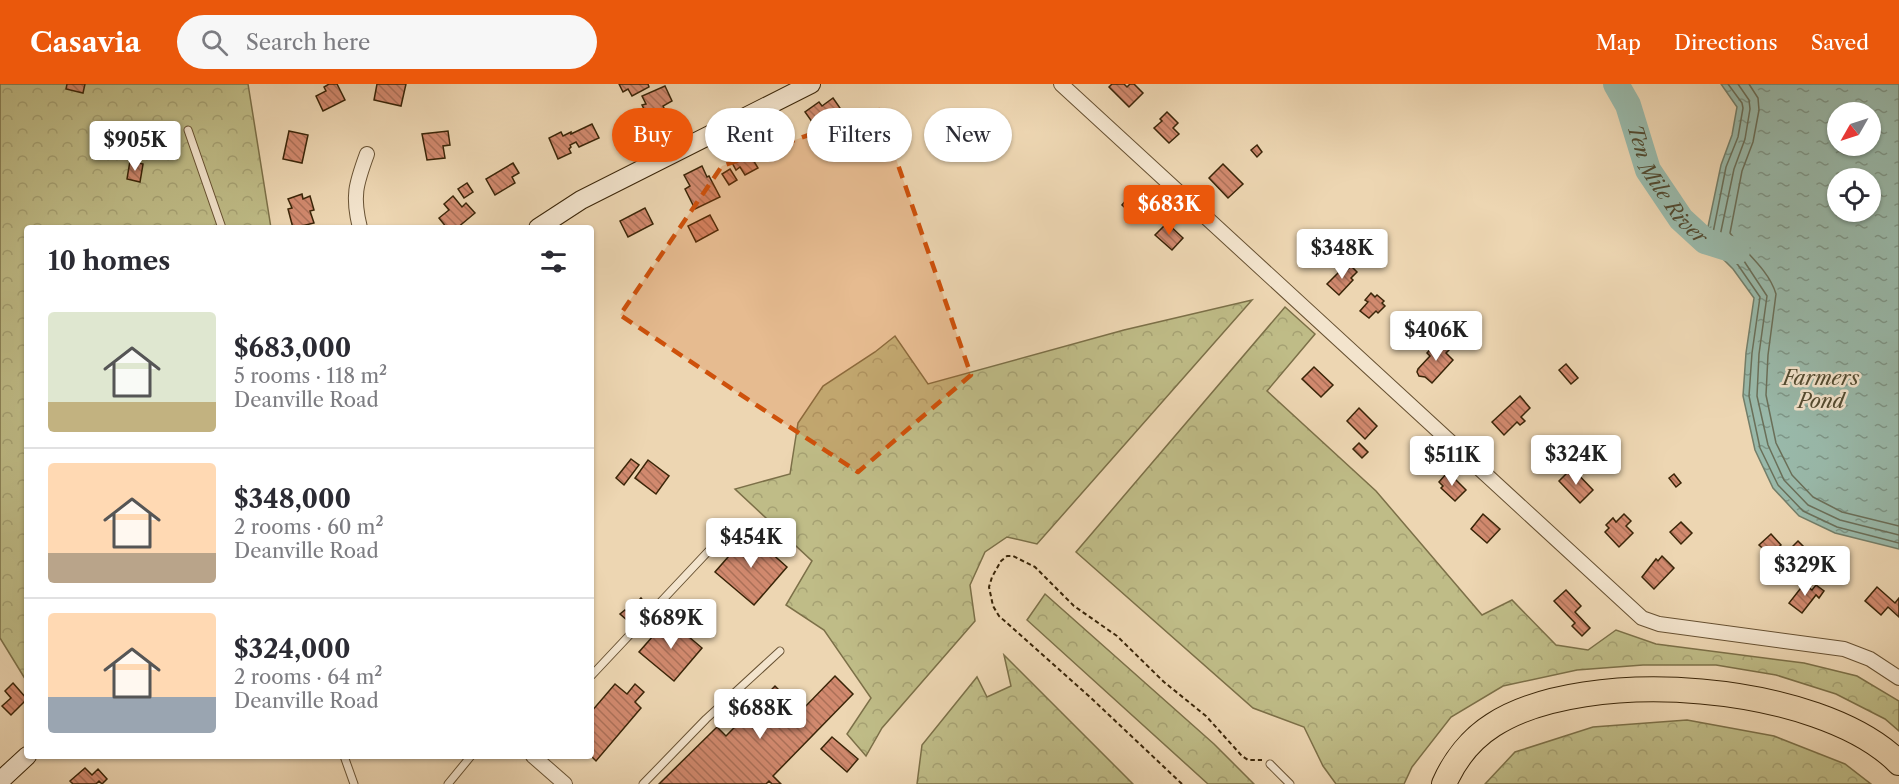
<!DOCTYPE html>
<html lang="en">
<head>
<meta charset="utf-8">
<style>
	:root { --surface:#fff; --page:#f7f7f7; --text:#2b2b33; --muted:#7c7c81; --line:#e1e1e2; --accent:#ea580c }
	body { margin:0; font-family:"Libre Caslon Text",serif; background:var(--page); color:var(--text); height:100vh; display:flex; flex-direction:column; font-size:22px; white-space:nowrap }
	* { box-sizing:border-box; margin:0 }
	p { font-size:20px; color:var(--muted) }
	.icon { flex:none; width:33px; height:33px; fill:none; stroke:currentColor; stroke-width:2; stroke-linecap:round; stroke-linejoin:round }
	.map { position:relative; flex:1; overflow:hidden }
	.details { position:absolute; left:24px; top:141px; width:570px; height:534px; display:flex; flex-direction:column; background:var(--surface); border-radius:6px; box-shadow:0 2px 4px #0004 }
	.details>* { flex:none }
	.guide { position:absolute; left:612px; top:24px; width:570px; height:54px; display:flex; gap:12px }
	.needle { width:39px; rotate:231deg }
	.fabs { position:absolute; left:1827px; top:18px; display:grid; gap:12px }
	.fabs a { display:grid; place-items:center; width:54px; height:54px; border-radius:50%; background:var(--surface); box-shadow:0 2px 4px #0004; font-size:30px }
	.price { position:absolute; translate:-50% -51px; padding:0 14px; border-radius:6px; background:#fff; color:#222; font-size:20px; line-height:39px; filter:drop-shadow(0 2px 3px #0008) }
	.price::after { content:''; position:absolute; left:50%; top:36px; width:18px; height:14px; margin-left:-9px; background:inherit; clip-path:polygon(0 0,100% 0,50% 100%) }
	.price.active { background:var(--accent); color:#fff }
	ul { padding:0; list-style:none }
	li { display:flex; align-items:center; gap:18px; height:150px; padding:0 24px }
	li+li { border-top:2px solid var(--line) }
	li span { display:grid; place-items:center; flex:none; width:168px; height:120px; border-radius:6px; color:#555 }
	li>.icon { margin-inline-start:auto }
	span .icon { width:72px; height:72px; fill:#fffc; stroke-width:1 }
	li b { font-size:26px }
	h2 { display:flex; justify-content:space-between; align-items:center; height:72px; padding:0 24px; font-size:26px }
	.pill { padding:0 21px; border-radius:27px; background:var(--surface); box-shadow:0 2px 4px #0004; font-size:21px; line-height:54px }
	.pill.active { background:var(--accent); color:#fff }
	header { display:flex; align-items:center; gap:36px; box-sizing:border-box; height:84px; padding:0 30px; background:var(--accent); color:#fff }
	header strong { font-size:28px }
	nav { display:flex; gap:33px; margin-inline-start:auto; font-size:21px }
	.search { width:420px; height:54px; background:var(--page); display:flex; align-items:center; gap:15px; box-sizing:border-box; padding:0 21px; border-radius:33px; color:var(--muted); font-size:22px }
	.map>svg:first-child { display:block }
	.forest { fill:url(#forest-crowns); stroke:#7c7048; stroke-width:1.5 }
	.water { fill:url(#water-ripples); stroke:#737e69; stroke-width:1.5; fill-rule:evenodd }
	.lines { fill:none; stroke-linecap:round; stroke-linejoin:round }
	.shore { stroke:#6a6f59; stroke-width:1.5 }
	.river { stroke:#99b9aa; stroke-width:26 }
	.building { fill:url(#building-back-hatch); stroke:#3a2508; stroke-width:1.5 }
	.service-casing { stroke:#675132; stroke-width:9 }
	.minor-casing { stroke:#675132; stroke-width:16 }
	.secondary-casing { stroke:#3a2508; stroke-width:20 }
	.motorway-casing { stroke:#3a2508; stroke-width:26 }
	.path { stroke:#3a2508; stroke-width:2; stroke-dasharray:4.5 3; stroke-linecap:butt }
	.service { stroke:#f3e4cd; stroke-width:7 }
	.minor { stroke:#f3e4cd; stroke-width:14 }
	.secondary { stroke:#f3e4cd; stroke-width:18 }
	.motorway { stroke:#edd6b2; stroke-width:24 }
	.marked { fill:#ce510b; fill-opacity:0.2; stroke:#ce510b; stroke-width:4.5; stroke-dasharray:12 8; stroke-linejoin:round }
	.labels { text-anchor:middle; stroke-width:5; stroke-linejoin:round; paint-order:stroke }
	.water-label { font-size:20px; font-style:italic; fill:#524a30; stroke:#f3e4cd }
</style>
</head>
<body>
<header>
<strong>Casavia</strong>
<div class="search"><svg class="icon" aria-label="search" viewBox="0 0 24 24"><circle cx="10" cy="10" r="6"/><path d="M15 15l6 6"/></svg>Search here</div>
<nav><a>Map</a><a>Directions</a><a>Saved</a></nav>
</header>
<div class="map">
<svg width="1899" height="700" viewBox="0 0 1899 700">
	<defs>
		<pattern id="forest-crowns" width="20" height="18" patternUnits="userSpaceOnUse" patternTransform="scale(1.5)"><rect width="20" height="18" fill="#bfbc87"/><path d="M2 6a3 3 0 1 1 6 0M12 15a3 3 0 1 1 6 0" fill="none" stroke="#a5a173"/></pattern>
		<pattern id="water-ripples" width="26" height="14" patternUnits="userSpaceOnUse" patternTransform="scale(1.5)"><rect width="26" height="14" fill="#99b9aa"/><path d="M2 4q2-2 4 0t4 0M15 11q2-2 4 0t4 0" fill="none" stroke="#7e9688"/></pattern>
		<pattern id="building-back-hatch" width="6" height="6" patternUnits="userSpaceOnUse" patternTransform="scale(1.5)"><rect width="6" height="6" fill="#d1896e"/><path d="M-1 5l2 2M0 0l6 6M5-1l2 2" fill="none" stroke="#ab7058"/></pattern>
	</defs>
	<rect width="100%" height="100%" fill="#edd6b2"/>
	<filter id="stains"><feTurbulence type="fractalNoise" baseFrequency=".00333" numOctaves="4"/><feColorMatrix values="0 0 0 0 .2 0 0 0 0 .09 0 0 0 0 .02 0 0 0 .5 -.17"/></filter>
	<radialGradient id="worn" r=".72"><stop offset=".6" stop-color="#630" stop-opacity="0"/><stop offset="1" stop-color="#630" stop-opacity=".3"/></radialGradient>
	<g class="forest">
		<polygon points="0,0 248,0 271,144 27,144 27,598 0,554"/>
		<polygon points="1252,216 1037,460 1007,453 985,468 970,501 975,537 882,644 866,672 847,650 871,614 824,546 786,521 812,477 735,405 790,390 798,339 823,302 875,268 895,252 928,300 1124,246"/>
		<polygon points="1285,223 1315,250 1267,307 1376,407 1482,531 1512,516 1556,561 1588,566 1616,546 1656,560 1804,579 1857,592 1899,617 1899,647 1885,635 1836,610 1776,591 1716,581 1643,581 1577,586 1503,602 1451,633 1412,683 1404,700 1336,700 1323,682 1304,643 1253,624 1076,468"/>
		<polygon points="1045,510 1214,660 1254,700 1208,700 1027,536"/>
		<polygon points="1004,571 1133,700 917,700 922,661 977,593 987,613 1011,602"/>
		<polygon points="1687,636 1774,652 1845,680 1871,700 1485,700 1515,668 1593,643"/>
	</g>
	<path class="water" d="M1721 0H1899V465L1835 449 1799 432 1773 404 1755 366 1743 312 1746 269 1754 214 1733 185 1705 157 1721 81 1732 51 1737 23ZM1838 28H1870V62H1838ZM1838 94H1870V128H1838Z"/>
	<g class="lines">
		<g class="shore">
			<polyline points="1728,0 1742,19 1743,24 1738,53 1726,83 1712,154 1738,181 1760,213 1752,269 1749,312 1760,364 1778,401 1803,427 1837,443 1899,459"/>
			<polyline points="1738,0 1749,16 1750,25 1745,55 1734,85 1720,152 1744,177 1767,212 1759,270 1757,312 1768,361 1784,396 1808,421 1840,436 1899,451"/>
			<path d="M1749 0 1758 14 1759 26 1753 58 1742 87 1730 149C1745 168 1769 186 1776 210L1768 271 1766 311 1776 359 1792 391 1813 413 1842 428 1899 442"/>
		</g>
		<path class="river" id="s1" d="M1616 0 1628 21 1648 86 1681 135 1705 157 1737 167"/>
	</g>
	<g class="building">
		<polygon points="67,0 85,0 83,9 66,5"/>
		<polygon points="329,0 337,0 345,16 323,27 316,12 326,7 324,3"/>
		<polygon points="377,0 406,0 401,22 374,16"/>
		<polygon points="619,0 648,0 649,3 632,12 628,5 623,8"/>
		<polygon points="1112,0 1124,0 1127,3 1130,0 1134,0 1143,9 1129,23 1109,3"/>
		<polygon points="665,2 672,17 663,22 669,34 655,41 652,34 649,35 642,21 646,20 642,12"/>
		<polygon points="833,14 840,24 815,42 805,28 819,18 822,22"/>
		<polygon points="1167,28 1178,39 1173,44 1179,50 1169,59 1154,44 1162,37 1160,35"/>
		<polygon points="592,40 599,54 579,63 576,58 570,61 571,63 569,65 571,69 558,75 549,54 561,48 563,52 571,48 571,50"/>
		<polygon points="289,47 308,51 302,79 283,75"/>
		<polygon points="448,47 450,61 443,62 445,74 427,76 422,50"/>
		<polygon points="1257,61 1262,68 1257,73 1251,66"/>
		<polygon points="741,64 745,71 749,69 758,84 745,91 740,83 736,86 728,71"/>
		<polygon points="130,77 143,80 140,98 127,95"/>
		<polygon points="513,79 519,89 512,93 515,99 495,111 486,95"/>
		<polygon points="1223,80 1243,100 1228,114 1209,94"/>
		<polygon points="702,82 707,93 709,92 720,113 695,125 685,105 690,102 684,91"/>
		<polygon points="730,85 737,96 729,101 722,90"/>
		<polygon points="467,99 473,108 464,114 458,105"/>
		<polygon points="1133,108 1152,125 1140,138 1122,121"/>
		<polygon points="302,110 303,115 310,112 314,126 310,127 314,139 293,144 288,125 292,124 288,115"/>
		<polygon points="453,112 462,123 466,119 475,129 457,144 447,144 439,134 449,126 444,120"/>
		<polygon points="645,124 653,140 628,153 620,137"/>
		<polygon points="710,131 718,146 696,158 688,142"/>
		<polygon points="1167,139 1183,154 1172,166 1155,151"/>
		<polygon points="1351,182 1357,188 1351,194 1353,196 1339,211 1327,200 1341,186 1344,189"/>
		<polygon points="1371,209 1375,213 1377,211 1384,217 1382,219 1385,222 1378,229 1376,227 1369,234 1360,227 1368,218 1365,216"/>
		<polygon points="1464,231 1470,237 1455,252 1444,242 1444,237 1450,233 1458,237"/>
		<polygon points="1444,255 1452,263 1446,269 1453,276 1432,299 1425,293 1419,292 1417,288 1418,285 1430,272 1427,269 1436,259 1438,261"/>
		<polygon points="1566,280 1578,294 1571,300 1559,286"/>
		<polygon points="1314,283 1333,301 1321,313 1302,295"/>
		<polygon points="1520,312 1530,324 1521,333 1525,337 1520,341 1517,338 1504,351 1492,338"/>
		<polygon points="1359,324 1377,342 1365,355 1347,337"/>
		<polygon points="1359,359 1368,368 1362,374 1353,365"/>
		<polygon points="1431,371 1436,377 1426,386 1421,380"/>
		<polygon points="631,375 639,381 624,401 616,394"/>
		<polygon points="648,376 669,392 656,410 635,394"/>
		<polygon points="1572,384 1593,406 1580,419 1559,397"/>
		<polygon points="1446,390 1451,395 1453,393 1466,406 1455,417 1441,404 1443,402 1439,398"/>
		<polygon points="1674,390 1681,399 1676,403 1669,394"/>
		<polygon points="1483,430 1500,445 1487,459 1471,445"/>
		<polygon points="1624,430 1631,437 1626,442 1633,449 1619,463 1605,448 1609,444 1606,441 1613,434 1616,438"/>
		<polygon points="1681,438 1692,449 1681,460 1670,448"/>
		<polygon points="749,449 787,483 754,521 715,488"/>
		<polygon points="1771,450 1781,461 1770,471 1759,461"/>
		<polygon points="1798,457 1809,468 1798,478 1788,467"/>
		<polygon points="1662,472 1674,484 1654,505 1642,493 1656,475 1658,477"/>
		<polygon points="1804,500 1812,506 1816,501 1824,507 1819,514 1816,511 1802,529 1789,519"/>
		<polygon points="1877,503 1895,519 1899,514 1899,533 1888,523 1881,531 1865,517"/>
		<polygon points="1566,506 1581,522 1575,528 1590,544 1582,552 1572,542 1575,539 1554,517"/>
		<polygon points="641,514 645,519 628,537 620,530 625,526 628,528"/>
		<polygon points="668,535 702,564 674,597 639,568"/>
		<polygon points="835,592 853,610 773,692 781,700 772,700 769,697 766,700 659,700 717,643 726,652 775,602 789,616 793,611 799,617 797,620 802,626"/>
		<polygon points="13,599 27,615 11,631 2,622 11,614 5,607"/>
		<polygon points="615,600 627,610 635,600 644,608 635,618 641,624 596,677 591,672 591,628"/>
		<polygon points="832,653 858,675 847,688 821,665"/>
		<polygon points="85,684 92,691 98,685 107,695 102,700 99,697 96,700 73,700 70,697"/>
	</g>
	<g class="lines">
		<g class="service-casing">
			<g id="service">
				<polyline points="188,46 222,144"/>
				<polyline points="591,592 733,441"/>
				<polyline points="344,672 354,700"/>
				<polyline points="1270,680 1290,700"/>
				<polyline points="448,700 471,672"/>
				<polyline points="643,700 706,635 780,567"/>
			</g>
		</g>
		<g class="minor-casing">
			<g id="minor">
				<polyline points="1061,0 1642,534 1659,540 1844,565 1870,575 1899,594"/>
				<path d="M360 144C352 112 356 100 367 70"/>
				<polyline points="533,672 565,700"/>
			</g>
		</g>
		<g class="secondary-casing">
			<g id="secondary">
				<polyline points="538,144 581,116 811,0"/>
				<polyline points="0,697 27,672"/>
			</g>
		</g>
		<g class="motorway-casing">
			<path id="motorway" d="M1444 700C1454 677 1471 655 1493 641 1586 581 1820 599 1899 679"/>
		</g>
		<polyline class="path" points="1182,700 1090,613 999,532 993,522 989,503 992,493 1001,477 1007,472 1013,472 1035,483 1074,522 1117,552 1164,598 1206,632 1242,672 1248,676 1262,676"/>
		<use href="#service" class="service"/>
		<use href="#minor" class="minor"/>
		<use href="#secondary" class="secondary"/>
		<use href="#motorway" class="motorway"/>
	</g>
	<path class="marked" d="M879 26 971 291 858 388 620 231 722 82Z"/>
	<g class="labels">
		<g class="water-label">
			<text dy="7" stroke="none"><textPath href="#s1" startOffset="114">Ten Mile River</textPath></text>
			<text x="1821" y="301">Farmers<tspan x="1821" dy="23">Pond</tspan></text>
		</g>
	</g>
	<rect width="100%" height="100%" filter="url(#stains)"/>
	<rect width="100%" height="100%" fill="url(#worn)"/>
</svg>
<div class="fabs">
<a><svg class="needle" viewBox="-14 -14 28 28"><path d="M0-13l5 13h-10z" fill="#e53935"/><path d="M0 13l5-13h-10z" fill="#7c7c81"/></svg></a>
<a><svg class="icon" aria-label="locate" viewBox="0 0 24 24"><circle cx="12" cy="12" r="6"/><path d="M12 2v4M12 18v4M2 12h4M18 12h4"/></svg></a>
</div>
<b class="price" style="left:135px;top:88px">$905K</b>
<b class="price active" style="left:1169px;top:152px">$683K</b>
<b class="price" style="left:1342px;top:196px">$348K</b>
<b class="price" style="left:1436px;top:278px">$406K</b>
<b class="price" style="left:1576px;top:402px">$324K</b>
<b class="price" style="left:1452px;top:403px">$511K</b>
<b class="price" style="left:751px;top:485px">$454K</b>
<b class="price" style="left:1805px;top:513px">$329K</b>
<b class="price" style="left:671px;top:566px">$689K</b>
<b class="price" style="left:760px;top:656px">$688K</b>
<div class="guide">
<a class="pill active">Buy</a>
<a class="pill">Rent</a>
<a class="pill">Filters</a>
<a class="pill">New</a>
</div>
<section class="details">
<h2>10 homes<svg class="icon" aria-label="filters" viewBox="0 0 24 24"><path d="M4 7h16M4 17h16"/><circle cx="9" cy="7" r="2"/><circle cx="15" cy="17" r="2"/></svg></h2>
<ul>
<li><span style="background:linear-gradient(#dfe7d0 75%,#c2b280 0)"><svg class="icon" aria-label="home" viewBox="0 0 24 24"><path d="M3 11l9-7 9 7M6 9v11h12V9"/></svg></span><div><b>$683,000</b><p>5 rooms · 118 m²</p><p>Deanville Road</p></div></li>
<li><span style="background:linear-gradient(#ffd9b3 75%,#b9a48a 0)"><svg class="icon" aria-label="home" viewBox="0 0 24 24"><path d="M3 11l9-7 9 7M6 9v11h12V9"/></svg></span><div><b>$348,000</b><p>2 rooms · 60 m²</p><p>Deanville Road</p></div></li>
<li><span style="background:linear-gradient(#ffd9b3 70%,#9aa5b1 0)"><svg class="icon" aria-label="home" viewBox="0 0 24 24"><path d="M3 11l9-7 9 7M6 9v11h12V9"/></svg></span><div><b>$324,000</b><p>2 rooms · 64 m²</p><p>Deanville Road</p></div></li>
</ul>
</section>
</div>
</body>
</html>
